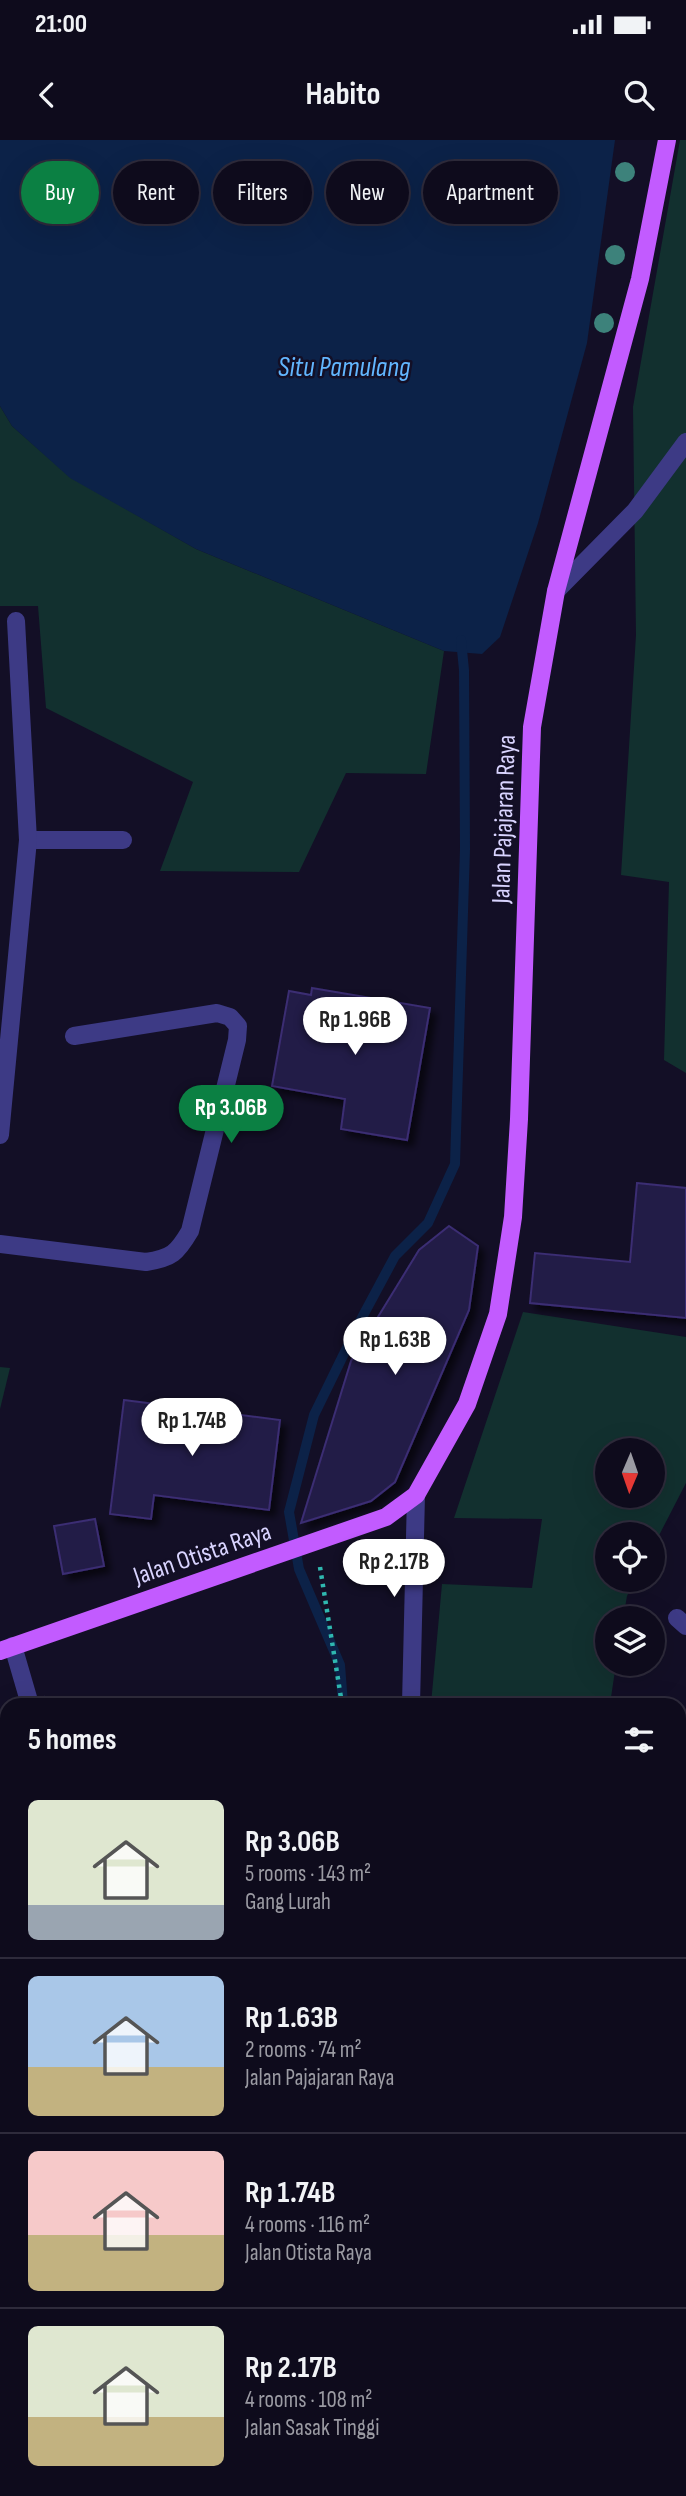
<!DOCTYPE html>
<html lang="en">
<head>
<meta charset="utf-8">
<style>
	:root { --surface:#0e0b1c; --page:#1c1929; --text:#f1f3f6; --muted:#9b9ba3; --line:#2e2b3b; --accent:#0b8043 }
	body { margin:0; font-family:"Sofia Sans Condensed",sans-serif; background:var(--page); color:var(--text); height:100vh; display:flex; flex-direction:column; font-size:26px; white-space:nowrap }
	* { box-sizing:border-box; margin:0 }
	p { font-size:23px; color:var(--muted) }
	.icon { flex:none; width:38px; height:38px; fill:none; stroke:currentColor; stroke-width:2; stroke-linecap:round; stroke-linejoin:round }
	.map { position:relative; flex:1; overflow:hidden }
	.sheet { position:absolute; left:0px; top:1558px; width:686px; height:800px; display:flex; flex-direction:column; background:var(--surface); border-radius:21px 21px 0 0; box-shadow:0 7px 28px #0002,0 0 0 2px var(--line) }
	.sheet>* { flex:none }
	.guide { position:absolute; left:21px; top:21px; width:644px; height:63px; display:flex; gap:14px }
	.needle { width:46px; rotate:182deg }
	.tools { position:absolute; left:595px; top:1298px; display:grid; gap:14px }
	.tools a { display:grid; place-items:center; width:70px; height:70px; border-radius:50%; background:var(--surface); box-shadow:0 7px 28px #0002,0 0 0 2px var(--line); font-size:35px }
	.price { position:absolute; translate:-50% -60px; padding:0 16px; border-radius:24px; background:#fff; color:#222; font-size:23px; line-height:46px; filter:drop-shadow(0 2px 4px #0008) }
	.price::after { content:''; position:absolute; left:50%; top:42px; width:21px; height:16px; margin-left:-10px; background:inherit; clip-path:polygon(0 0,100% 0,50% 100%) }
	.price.current { background:var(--accent); color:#fff }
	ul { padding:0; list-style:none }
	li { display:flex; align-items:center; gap:21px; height:175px; padding:0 28px }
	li+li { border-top:2px solid var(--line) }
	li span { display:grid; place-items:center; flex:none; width:196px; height:140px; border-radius:10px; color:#555 }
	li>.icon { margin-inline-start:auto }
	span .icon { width:84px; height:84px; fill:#fffc; stroke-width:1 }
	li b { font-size:30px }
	h2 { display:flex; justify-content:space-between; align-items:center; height:84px; padding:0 28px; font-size:30px }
	.chip { padding:0 24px; border-radius:32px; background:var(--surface); box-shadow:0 7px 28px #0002,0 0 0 2px var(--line); font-size:24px; line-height:63px }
	.chip.current { background:var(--accent); color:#fff }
	.status { display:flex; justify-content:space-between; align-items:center; height:49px; padding:0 35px; background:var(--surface); direction:ltr }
	.status svg { height:19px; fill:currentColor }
	header { display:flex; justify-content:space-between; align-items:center; height:91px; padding:0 28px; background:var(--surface); font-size:32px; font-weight:700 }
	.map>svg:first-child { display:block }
	.green { fill:#12302f; fill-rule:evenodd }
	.water { fill:#0c2248 }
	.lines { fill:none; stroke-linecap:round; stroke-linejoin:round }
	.stream { stroke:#0c2248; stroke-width:10 }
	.building { fill:#241b47; stroke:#3b2d73; stroke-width:2; filter:url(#shadow) }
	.path { stroke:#2fb8b0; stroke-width:4.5; stroke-dasharray:3.5 5; stroke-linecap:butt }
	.service { stroke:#3d3a85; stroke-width:18 }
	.minor { stroke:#3d3a85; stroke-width:18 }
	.tertiary { stroke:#3d3a85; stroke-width:18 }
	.primary { stroke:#c25bff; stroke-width:18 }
	.tree { fill:#3d827b }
	.labels { text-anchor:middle; stroke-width:5; stroke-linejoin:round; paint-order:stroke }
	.street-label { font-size:26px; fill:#d9d4ff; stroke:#130f26 }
	.water-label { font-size:28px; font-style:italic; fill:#62b6ff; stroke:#130f26 }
</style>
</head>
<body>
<div class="status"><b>21:00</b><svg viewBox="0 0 49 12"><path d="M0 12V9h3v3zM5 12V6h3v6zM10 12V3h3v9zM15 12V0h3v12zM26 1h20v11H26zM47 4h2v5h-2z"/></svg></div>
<header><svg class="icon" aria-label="back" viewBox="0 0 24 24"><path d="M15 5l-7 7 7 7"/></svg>Habito<svg class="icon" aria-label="search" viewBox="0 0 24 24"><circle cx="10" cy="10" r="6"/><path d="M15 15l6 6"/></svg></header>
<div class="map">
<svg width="686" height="2356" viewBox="0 0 686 2356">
	<defs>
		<filter id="shadow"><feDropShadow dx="6" dy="6" stdDeviation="3.5" flood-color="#0009"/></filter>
	</defs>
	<rect width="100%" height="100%" fill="#130f26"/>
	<g class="green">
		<polygon points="680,0 686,0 686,933 664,920 669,742 621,735 636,495 633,267"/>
		<polygon points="0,266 12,286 70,337 196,409 444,511 426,634 346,633 299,732 160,731 193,642 46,568 38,466 0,466"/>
		<path d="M523 1172 686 1197V1343L653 1407V1395H607V1440H635L627 1456 623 1479H607V1524H616L610 1564H431L442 1444 532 1448 542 1379 454 1378ZM607 1311H653V1356H607Z"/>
		<polygon points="0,1227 10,1228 0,1269"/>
	</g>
	<polygon class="water" points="0,0 615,0 587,203 538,383 500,497 482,514 444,511 196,409 70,338 12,286 0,266"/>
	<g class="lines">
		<g class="stream">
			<polyline points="343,1564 340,1525 299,1429 289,1372 314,1275 358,1185 395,1116 428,1083 455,1024 465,709 464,530 461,500"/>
			<polyline points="0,1891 7,1890"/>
		</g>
	</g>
	<g class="building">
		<polygon points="312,848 430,868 407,1000 341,989 345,959 272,946 289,851 311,855"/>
		<polygon points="637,1043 686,1048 686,1178 530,1163 535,1113 630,1122"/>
		<polygon points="449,1086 478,1106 469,1170 395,1342 371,1361 301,1383 351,1221 419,1110"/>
		<polygon points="124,1260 280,1280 269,1370 154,1355 151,1379 110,1374"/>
		<polygon points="95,1379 104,1426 63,1434 54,1386"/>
		<polygon points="44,1557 46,1564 21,1564 21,1563"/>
	</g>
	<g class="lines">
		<polyline class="path" points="320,1427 342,1564"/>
		<g class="service">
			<polyline points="556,451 635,371 686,302"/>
			<polyline points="28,700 123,700"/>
			<polyline points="13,1506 29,1561"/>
		</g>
		<g class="minor">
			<polyline points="0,995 28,700 16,481"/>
			<path d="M0 1104 146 1122C172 1118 177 1113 190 1091L237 900 238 886 230 877 217 873 74 896"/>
			<polyline points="677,1478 686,1486"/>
			<polyline points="679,1675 686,1675"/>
			<polyline points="679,2137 686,2136"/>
			<polyline points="581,2350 581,2356"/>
		</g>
		<g class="tertiary">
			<polyline points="411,1564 416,1355"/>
			<polyline points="679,2222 686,2223"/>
		</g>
		<polyline class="primary" points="0,1511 386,1377 416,1355 467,1264 498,1174 513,1077 519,979 532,587 556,451 640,139 667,0"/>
	</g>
	<g class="tree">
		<circle cx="625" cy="32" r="10"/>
		<circle cx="615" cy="115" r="10"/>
		<circle cx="604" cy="183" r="10"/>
	</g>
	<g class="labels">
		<g class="street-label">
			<text transform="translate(503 679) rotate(-88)" y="9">Jalan Pajajaran Raya</text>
			<text transform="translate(202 1413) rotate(-19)" y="9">Jalan Otista Raya</text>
		</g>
		<g class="water-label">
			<text x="344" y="236">Situ Pamulang</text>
		</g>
	</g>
</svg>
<div class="tools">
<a><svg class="needle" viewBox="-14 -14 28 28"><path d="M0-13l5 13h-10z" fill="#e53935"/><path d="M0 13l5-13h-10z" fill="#9b9ba3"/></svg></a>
<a><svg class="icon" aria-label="locate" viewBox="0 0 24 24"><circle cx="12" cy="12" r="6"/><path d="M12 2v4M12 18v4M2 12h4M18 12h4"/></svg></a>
<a><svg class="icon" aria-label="layers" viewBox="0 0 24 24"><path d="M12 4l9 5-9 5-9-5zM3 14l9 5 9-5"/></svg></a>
</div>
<b class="price" style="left:355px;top:917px">Rp 1.96B</b>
<b class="price current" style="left:231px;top:1005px">Rp 3.06B</b>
<b class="price" style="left:395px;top:1237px">Rp 1.63B</b>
<b class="price" style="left:192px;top:1318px">Rp 1.74B</b>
<b class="price" style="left:394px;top:1459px">Rp 2.17B</b>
<div class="guide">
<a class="chip current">Buy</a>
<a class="chip">Rent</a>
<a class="chip">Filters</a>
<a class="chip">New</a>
<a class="chip">Apartment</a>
</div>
<section class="sheet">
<h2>5 homes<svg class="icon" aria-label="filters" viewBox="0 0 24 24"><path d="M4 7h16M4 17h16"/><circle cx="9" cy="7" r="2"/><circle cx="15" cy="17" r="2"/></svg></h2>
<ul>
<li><span style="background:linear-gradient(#dfe7d0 75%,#9aa5b1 0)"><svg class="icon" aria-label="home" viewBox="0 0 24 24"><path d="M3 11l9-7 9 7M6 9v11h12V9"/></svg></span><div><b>Rp 3.06B</b><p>5 rooms · 143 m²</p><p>Gang Lurah</p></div></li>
<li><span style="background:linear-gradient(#a9c7e8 65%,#c2b280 0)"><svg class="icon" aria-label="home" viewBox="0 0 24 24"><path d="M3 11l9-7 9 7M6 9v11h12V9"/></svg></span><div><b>Rp 1.63B</b><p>2 rooms · 74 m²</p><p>Jalan Pajajaran Raya</p></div></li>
<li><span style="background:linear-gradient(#f6c9c9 60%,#c2b280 0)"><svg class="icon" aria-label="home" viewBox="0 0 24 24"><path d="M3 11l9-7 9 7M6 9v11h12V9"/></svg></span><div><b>Rp 1.74B</b><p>4 rooms · 116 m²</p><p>Jalan Otista Raya</p></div></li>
<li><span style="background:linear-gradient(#dfe7d0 65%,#c2b280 0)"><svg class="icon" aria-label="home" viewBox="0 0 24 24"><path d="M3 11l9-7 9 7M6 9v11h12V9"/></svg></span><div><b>Rp 2.17B</b><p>4 rooms · 108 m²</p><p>Jalan Sasak Tinggi</p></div></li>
</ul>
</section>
</div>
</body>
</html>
